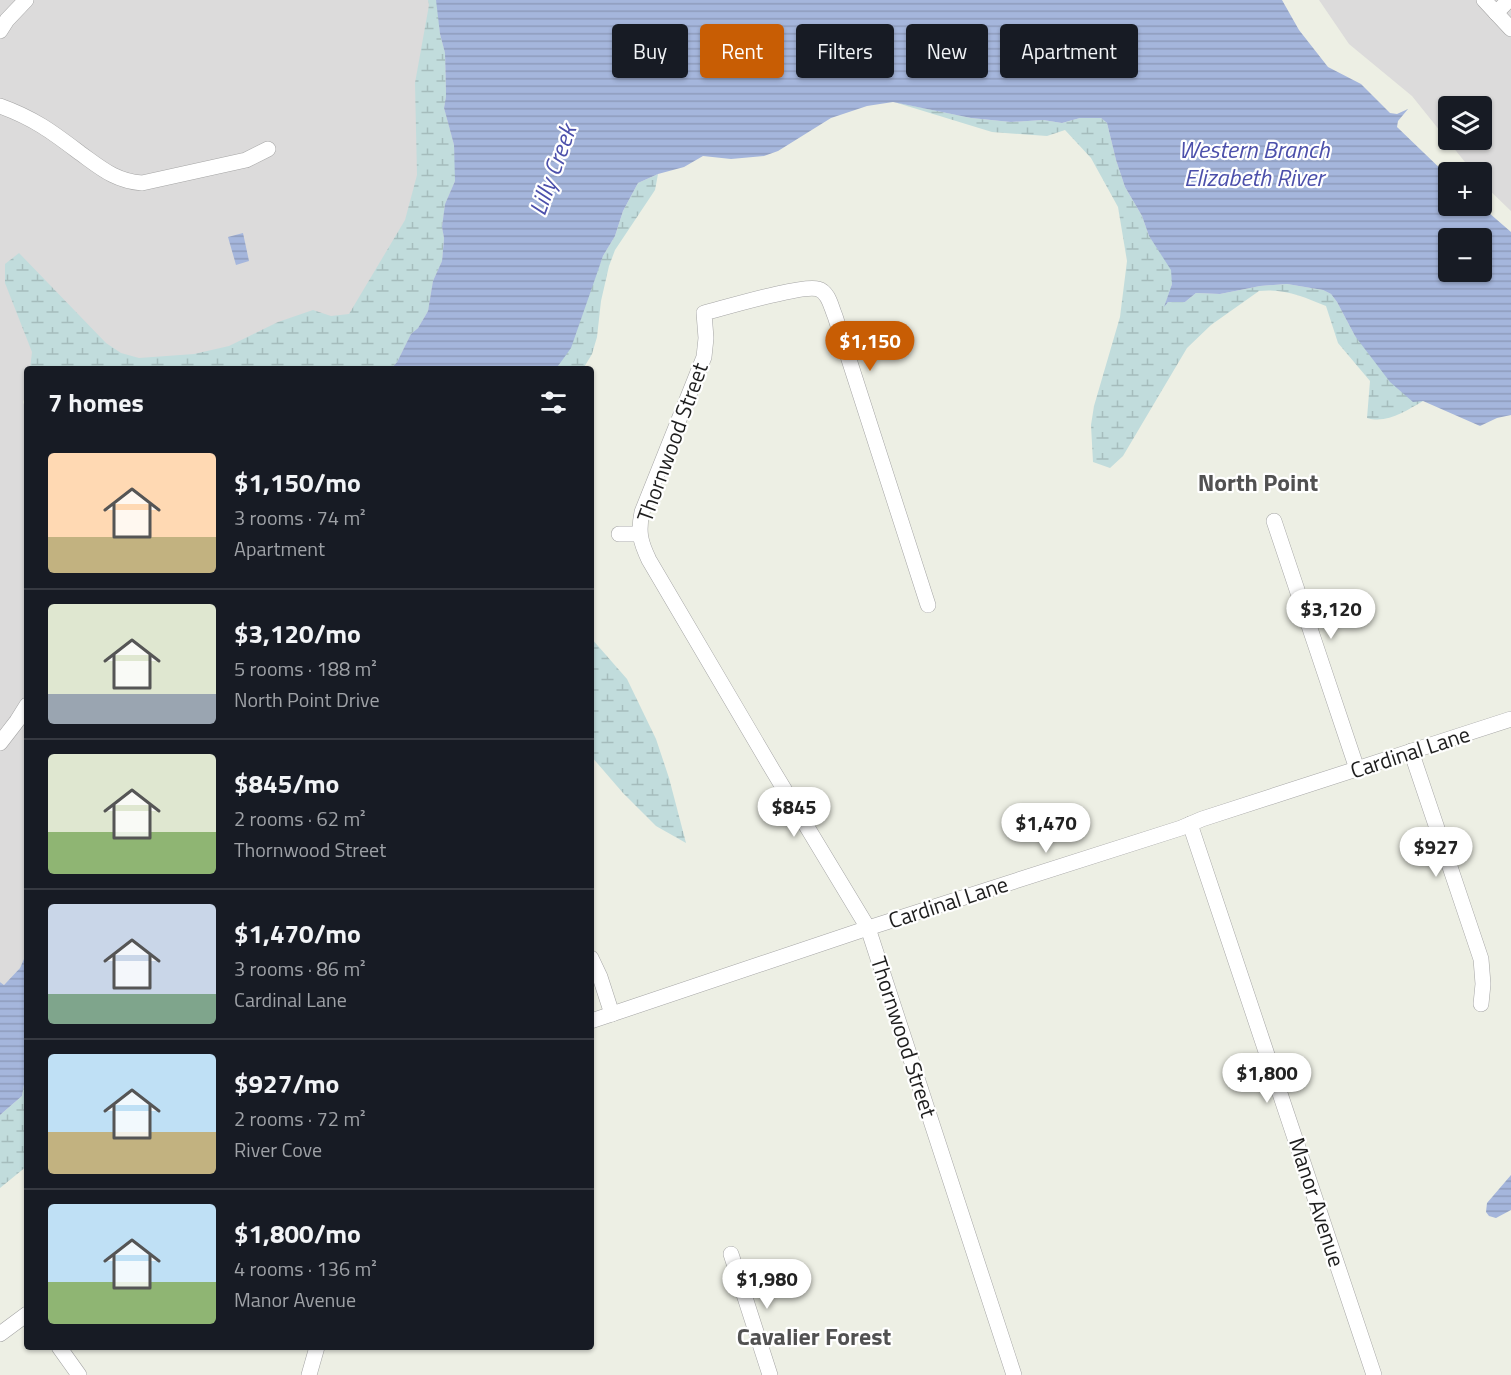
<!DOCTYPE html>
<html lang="en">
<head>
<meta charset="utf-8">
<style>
	:root { --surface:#171b24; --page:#242831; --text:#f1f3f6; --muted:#9ea1a6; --line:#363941; --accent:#c85d04 }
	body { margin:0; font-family:"Titillium Web",sans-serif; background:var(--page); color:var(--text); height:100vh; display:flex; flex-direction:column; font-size:22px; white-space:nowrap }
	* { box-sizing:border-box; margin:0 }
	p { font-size:20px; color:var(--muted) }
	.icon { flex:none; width:33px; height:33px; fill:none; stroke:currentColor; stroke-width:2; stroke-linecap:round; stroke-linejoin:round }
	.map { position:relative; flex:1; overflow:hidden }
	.details { position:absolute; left:24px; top:366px; width:570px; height:984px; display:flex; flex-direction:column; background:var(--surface); border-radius:6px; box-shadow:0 2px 4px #0004 }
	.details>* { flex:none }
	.top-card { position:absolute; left:612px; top:24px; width:570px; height:54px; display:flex; gap:12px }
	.buttons { position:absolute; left:1438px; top:96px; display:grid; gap:12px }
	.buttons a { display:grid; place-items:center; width:54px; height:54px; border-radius:6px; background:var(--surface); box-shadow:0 2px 4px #0004; font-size:30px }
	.price { position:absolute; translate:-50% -51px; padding:0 14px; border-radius:21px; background:#fff; color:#222; font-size:20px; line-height:39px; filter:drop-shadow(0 2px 3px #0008) }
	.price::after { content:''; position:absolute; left:50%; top:36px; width:18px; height:14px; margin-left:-9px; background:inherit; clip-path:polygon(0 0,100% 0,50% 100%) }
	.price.active { background:var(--accent); color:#fff }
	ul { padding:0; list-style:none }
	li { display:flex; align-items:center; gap:18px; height:150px; padding:0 24px }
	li+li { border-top:2px solid var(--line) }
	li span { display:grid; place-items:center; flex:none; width:168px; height:120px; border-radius:6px; color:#555 }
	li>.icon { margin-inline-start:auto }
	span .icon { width:72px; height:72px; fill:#fffc; stroke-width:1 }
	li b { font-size:26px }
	h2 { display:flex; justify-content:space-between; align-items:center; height:72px; padding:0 24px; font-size:26px }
	.tag { padding:0 21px; border-radius:6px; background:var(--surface); box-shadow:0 2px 4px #0004; font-size:21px; line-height:54px }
	.tag.active { background:var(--accent); color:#fff }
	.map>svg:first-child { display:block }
	.residential { fill:#dcdbdb; fill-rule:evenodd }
	.wetland { fill:url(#wetland-marsh) }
	.water { fill:url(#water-rules); fill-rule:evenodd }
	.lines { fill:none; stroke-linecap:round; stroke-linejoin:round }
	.minor-casing { stroke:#a5a5a5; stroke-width:16 }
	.minor { stroke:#fff; stroke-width:15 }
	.labels { text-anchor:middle; stroke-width:4.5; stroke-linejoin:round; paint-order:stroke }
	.street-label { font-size:22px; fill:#1e1e1e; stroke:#fff }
	.water-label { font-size:24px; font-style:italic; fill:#4c50ab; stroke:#fff }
	.neighbourhood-label { font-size:24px; font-weight:bold; fill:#515151; stroke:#fff }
</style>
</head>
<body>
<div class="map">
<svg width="1511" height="1375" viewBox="0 0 1511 1375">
	<defs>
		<pattern id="wetland-marsh" width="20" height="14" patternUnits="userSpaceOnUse" patternTransform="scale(1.5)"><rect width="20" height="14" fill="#c1dcdc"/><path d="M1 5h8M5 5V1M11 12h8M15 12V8" fill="none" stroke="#a5bcbc"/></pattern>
		<pattern id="water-rules" width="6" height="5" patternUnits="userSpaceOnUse" patternTransform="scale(1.5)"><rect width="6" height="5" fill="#a5b6dc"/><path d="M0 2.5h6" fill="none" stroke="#8e9cbc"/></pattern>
	</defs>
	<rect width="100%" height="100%" fill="#edefe4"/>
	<g class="residential">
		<polygon points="0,0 436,0 440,34 445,53 444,108 454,145 455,181 445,204 442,261 428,311 391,369 27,369 27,392 23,402 27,413 27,952 20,968 4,985 0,982"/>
		<path d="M1319 0H1511V211L1482 183V172H1473L1412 96 1349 44ZM1449 106H1482V140H1449Z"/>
	</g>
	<g class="wetland">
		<polygon points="428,0 436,0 437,2 440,34 445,53 446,96 444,108 454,145 456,174 455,181 445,204 442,227 444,238 442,261 433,281 428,311 418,328 411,334 397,362 391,369 30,369 32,352 5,283 5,264 19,253 106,343 121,353 139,358 194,354 229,346 278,322 313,310 331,316 349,314 405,220 417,175 415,83 429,5"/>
		<path d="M894 102 971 118 1011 122 1043 120 1062 123 1080 118H1101L1107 123 1116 160 1125 187 1142 216 1149 236 1172 270V284L1165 305 1168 302H1185L1196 293 1220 294 1260 286 1287 284 1323 290 1331 294 1337 302 1355 336 1423 401C1406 411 1387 424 1367 418L1370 381 1338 343 1326 306C1304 297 1284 288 1259 291L1211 325 1187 348 1123 456 1110 468 1093 462 1091 425 1094 406 1120 317 1127 261 1118 207 1091 158 1065 130 1047 136 992 132Z"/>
		<polygon points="658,174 655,190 615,250 609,266 601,301 597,337 592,354 583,369 551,369 558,366 603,256 615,236 623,211 638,183"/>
		<polygon points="591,638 627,679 656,739 669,778 686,843 656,826 623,793 591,756"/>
		<polygon points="27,1068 27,1166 0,1188 0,1115 22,1096"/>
	</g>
	<g class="water">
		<path d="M436 0H1282L1299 30 1328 67 1361 84 1390 113 1397 114 1408 109 1398 121 1397 127 1449 177V206H1481L1511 232V415L1497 418 1480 426 1423 401 1413 402 1390 382 1355 336 1337 302 1331 294 1323 290 1287 284 1260 286 1220 294 1196 293 1185 302H1168L1164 307 1172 284 1171 270 1149 236 1142 216 1125 187 1116 160 1107 123 1101 118H1080L1062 123 1043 120 1011 122 971 118 893 102 867 106 831 118 778 151 764 156 731 159 703 156 684 167 658 174 638 183 623 211 615 236 603 256 571 348 558 366 551 369H391L397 362 411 334 418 328 428 311 433 281 442 261 444 238 442 227 445 204 455 181 454 145 444 108 446 96 445 53 440 34ZM1449 238H1482V272H1449Z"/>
		<polygon points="243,233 249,261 236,265 228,237"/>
		<polygon points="27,952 27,1068 22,1096 0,1115 0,982 4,985 20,968"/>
		<polygon points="1511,1175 1511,1210 1496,1218 1489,1216 1486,1212 1487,1203"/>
	</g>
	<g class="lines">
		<g class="minor-casing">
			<g id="minor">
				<polyline points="1484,0 1511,29"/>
				<polyline points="1496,13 1509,0"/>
				<polyline points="0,31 7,20 26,0"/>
				<path d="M0 106C14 111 29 118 42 126 55 134 68 144 80 153 101 168 115 181 142 183L246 160 268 149"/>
				<polyline points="1274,521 1357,769"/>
				<polyline points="619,534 639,534"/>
				<path d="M928 605 835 316C831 307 829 292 818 289 803 284 724 308 704 313L706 338 704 357 642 512C638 532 640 541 649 560L772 769 868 928 1014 1375"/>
				<polyline points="0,743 17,721 27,705"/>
				<polyline points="1411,751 1481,959 1483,984 1481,1004"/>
				<polyline points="1190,824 1374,1375"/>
				<polyline points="591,958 600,977 612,1014"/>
				<polyline points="591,1021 868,928 1181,828 1202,819 1511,719"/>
				<polyline points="731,1254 770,1375"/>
				<polyline points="0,1334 27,1314"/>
				<polyline points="59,1347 79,1375"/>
				<polyline points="309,1375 317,1347"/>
			</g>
		</g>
		<use href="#minor" class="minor"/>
	</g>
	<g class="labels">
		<g class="street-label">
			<text transform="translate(672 442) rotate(-70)" y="8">Thornwood Street</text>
			<text transform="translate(1410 752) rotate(-18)" y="8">Cardinal Lane</text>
			<text transform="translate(948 902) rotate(-18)" y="8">Cardinal Lane</text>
			<text transform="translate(904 1037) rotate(72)" y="8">Thornwood Street</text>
			<text transform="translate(1317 1202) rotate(72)" y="8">Manor Avenue</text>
		</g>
		<g class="water-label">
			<text x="1254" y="158">Western Branch<tspan x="1254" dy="28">Elizabeth River</tspan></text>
			<text transform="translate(553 170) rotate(-70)" y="8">Lilly Creek</text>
		</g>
		<g class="neighbourhood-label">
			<text x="1258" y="491">North Point</text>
			<text x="814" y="1345">Cavalier Forest</text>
		</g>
	</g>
</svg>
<div class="buttons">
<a><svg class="icon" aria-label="layers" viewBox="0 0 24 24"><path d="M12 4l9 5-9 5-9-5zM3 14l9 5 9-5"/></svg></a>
<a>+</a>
<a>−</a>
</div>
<b class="price active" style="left:870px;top:372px">$1,150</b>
<b class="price" style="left:1331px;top:640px">$3,120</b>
<b class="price" style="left:794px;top:838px">$845</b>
<b class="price" style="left:1046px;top:854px">$1,470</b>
<b class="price" style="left:1436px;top:878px">$927</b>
<b class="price" style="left:1267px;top:1104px">$1,800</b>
<b class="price" style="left:767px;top:1310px">$1,980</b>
<div class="top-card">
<a class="tag">Buy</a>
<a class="tag active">Rent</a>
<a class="tag">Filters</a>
<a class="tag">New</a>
<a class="tag">Apartment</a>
</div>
<section class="details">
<h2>7 homes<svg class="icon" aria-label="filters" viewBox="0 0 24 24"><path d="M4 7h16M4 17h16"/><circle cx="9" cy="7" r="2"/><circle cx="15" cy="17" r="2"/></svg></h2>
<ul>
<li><span style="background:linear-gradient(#ffd9b3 70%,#c2b280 0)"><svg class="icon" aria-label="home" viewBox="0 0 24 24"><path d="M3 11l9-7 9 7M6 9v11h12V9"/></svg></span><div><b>$1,150/mo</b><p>3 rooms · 74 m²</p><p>Apartment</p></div></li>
<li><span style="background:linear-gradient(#dfe7d0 75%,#9aa5b1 0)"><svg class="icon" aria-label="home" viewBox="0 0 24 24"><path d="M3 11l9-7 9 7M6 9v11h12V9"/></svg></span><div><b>$3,120/mo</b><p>5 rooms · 188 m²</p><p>North Point Drive</p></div></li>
<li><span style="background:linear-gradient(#dfe7d0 65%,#8fb573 0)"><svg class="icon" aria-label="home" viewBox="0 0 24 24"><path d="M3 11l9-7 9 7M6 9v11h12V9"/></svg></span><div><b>$845/mo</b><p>2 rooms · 62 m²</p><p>Thornwood Street</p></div></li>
<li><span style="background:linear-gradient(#c9d6e8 75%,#7fa58c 0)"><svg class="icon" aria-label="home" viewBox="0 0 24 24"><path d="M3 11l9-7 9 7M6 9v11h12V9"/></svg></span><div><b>$1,470/mo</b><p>3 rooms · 86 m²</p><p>Cardinal Lane</p></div></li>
<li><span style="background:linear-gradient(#bfe0f5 65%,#c2b280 0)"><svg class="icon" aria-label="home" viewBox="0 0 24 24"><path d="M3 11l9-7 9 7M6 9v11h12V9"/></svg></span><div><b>$927/mo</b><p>2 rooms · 72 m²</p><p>River Cove</p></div></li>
<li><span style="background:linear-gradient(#bfe0f5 65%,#8fb573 0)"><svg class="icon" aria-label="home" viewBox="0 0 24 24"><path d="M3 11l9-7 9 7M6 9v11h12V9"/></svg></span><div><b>$1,800/mo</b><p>4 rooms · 136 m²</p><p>Manor Avenue</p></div></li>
</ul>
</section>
</div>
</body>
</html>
